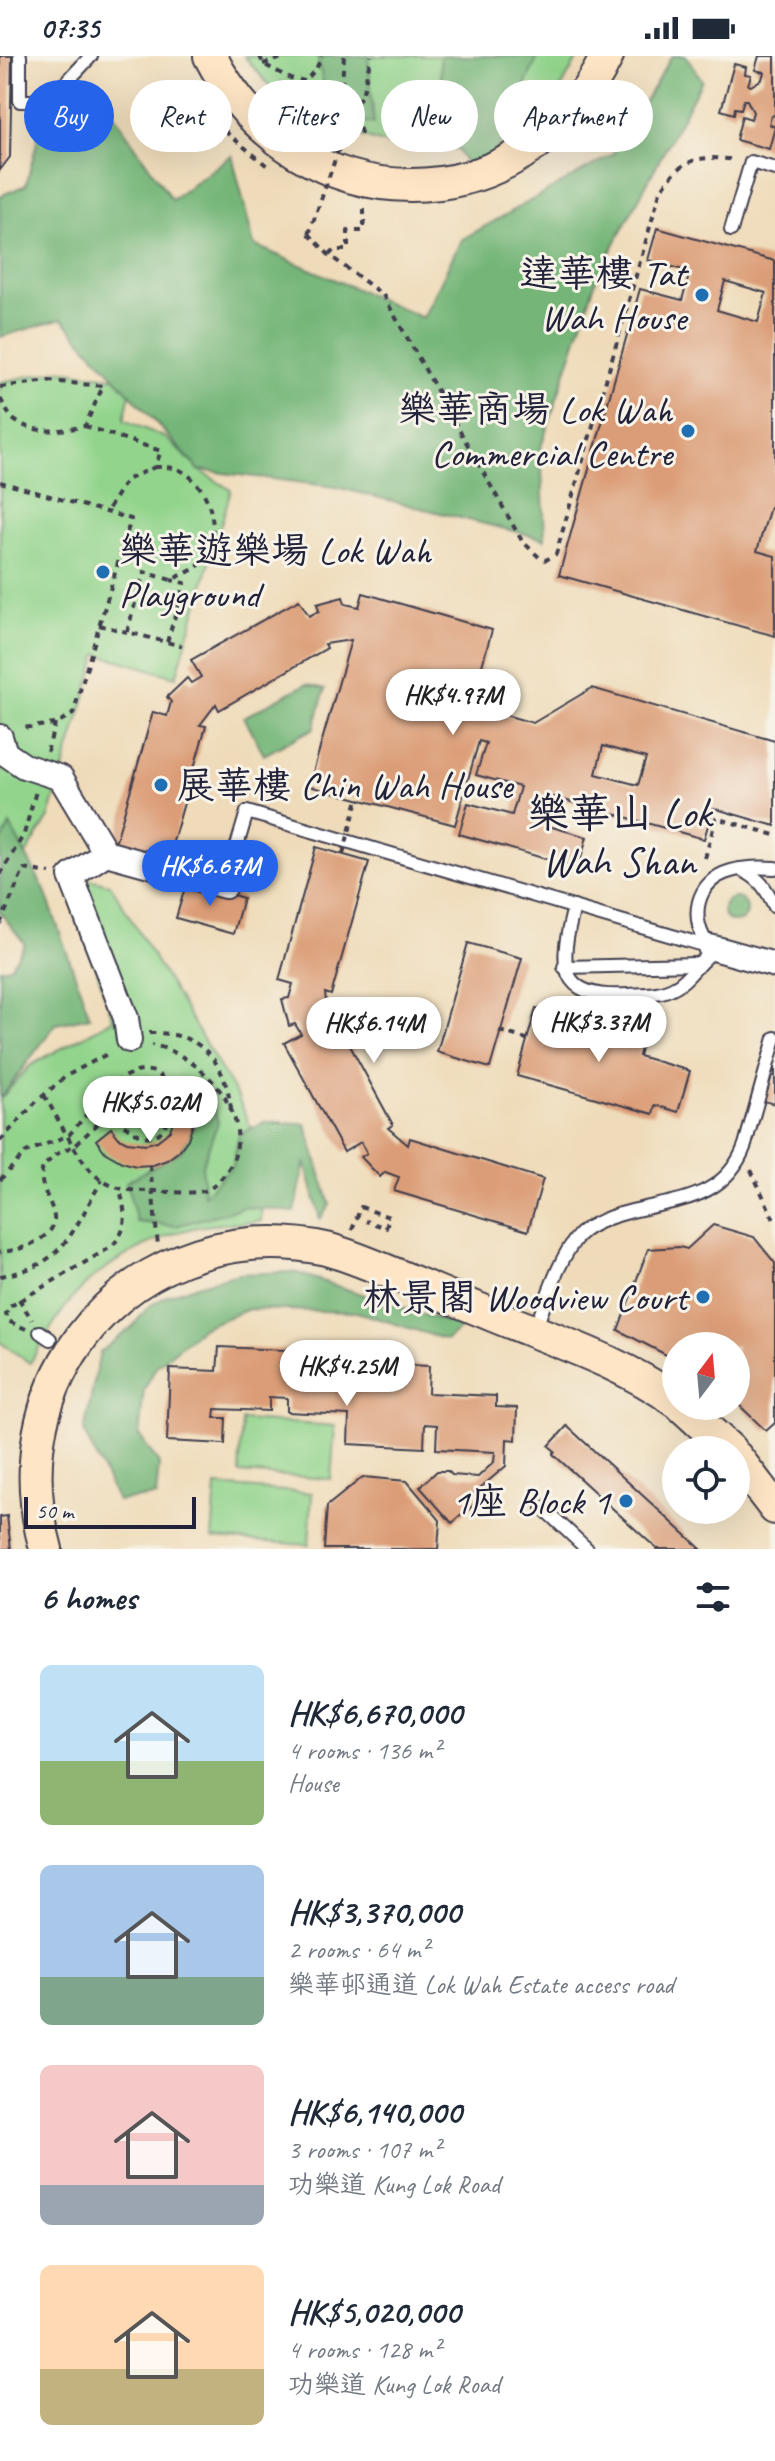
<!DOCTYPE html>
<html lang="en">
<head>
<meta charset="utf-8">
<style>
	:root { --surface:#fff; --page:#f2f2f3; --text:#1f2937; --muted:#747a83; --accent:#2563eb }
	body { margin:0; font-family:Caveat,"LXGW WenKai TC",sans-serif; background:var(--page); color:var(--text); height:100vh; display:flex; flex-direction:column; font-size:30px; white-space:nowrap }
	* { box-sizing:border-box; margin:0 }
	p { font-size:26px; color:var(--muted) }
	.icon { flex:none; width:44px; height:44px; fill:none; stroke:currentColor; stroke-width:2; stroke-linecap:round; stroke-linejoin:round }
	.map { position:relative; height:1493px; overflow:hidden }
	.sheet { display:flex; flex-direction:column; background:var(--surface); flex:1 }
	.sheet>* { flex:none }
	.banner { position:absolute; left:24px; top:24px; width:728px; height:72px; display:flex; gap:16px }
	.needle { width:52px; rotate:16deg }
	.buttons { position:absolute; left:662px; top:1276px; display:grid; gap:16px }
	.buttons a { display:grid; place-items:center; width:88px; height:88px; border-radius:50%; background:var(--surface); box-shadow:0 8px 32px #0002; font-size:40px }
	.scale { position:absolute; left:24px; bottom:20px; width:172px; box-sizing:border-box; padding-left:8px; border:4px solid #22223b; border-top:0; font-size:22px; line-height:28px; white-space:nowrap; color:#22223b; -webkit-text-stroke:6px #f7f3e8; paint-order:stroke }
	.price { position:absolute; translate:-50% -68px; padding:0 18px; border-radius:28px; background:#fff; color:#222; font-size:26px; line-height:52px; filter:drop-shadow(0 2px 4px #0008) }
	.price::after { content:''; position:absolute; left:50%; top:48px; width:24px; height:18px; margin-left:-12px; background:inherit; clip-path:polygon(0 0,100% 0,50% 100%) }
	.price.selected { background:var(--accent); color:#fff }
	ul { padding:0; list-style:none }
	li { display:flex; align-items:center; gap:24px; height:200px; padding:0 40px }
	li span { display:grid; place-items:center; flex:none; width:224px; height:160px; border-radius:12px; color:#555 }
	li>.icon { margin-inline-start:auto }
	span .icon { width:96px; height:96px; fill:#fffc; stroke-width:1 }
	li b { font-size:34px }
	h2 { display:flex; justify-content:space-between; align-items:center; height:96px; padding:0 40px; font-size:34px }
	.tag { padding:0 28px; border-radius:36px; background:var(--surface); box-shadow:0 8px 32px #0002; font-size:28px; line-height:72px }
	.tag.selected { background:var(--accent); color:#fff }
	.status { display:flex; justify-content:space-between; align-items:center; height:56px; padding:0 40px; background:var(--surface); direction:ltr }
	.status svg { height:22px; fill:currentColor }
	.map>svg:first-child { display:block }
	.green { fill:#92d48c; stroke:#5a7b64; stroke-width:2 }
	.forest { fill:#75b678; stroke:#4c6c5a; stroke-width:2 }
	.building { fill:#db9d77; fill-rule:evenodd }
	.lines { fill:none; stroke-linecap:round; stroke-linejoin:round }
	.lane-casing { stroke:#413e4e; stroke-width:16 }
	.street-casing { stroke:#413e4e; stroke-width:28 }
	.secondary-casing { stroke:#413e4e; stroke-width:36 }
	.path { stroke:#413e4e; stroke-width:4; stroke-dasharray:6 6; stroke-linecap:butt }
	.lane { stroke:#fff; stroke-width:12 }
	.street { stroke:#fff; stroke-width:24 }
	.secondary { stroke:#fde5c5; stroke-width:32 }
	.path-bridge { stroke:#413e4e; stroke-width:4; stroke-dasharray:6 6; stroke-linecap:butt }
	.poi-dot { fill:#1f6fb2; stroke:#f7f3e8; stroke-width:3 }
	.labels { text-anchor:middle; stroke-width:6; stroke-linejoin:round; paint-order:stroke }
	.poi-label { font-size:38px; fill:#22223b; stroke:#f7f3e8; text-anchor:end }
	.quarter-label { font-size:42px; fill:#22223b; stroke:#f7f3e8 }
</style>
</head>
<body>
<div class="status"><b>07:35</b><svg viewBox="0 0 49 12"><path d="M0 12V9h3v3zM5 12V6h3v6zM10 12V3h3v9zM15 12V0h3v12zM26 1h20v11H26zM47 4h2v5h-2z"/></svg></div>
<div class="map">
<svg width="775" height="1493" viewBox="0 0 775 1493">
	<rect width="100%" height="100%" fill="#f7f3e8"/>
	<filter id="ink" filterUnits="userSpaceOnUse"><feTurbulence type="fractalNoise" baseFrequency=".0125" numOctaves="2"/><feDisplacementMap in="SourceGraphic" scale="16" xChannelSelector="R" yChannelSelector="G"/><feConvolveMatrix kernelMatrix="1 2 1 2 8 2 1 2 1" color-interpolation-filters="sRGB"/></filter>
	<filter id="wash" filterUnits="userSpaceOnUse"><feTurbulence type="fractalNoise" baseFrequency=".006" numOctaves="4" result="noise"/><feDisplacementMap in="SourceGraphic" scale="32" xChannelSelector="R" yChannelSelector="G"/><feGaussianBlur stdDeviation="1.8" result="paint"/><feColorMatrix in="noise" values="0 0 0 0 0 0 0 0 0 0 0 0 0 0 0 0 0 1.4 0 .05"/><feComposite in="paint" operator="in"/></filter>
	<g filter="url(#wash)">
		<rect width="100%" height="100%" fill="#efdbb9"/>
		<g class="green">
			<polygon points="244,0 579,0 556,41 517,75 467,93 404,94 321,67 273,34"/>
			<polygon points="60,314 133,324 124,364 166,382 199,414 231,434 176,621 98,598 49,761 0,841 0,326"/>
			<path d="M81 821 110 828 238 1042 263 1100 261 1165C239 1168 214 1167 193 1172 153 1182 107 1206 79 1235 59 1256 45 1282 30 1307L0 1286V1043L31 1009 113 964 68 826Z"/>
			<polygon points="242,1364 335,1370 331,1423 239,1417"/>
			<polygon points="216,1430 312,1437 309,1489 212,1482"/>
		</g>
		<g class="forest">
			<polygon points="317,0 368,0 374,68 330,56"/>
			<polygon points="440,0 538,0 493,103 467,110 443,66"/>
			<polygon points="672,0 686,0 702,24 597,221 541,391 545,483 336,431 199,414 62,263 0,281 0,140 26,129 39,78 99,37 172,144 232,99 254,189 423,262 461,184 613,98"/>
			<polygon points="280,26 303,35 298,88 268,61"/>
			<polygon points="306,628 325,633 314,672 264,699 244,661"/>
			<polygon points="10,769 45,835 90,961 56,968 0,1043 0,913 10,911 25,888 0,856 0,789"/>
			<circle cx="735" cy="854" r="12"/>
			<polygon points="210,1038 218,1066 202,1109 204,1139 233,1109 239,1078 266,1066 306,1068 330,1149 320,1163 305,1106 295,1156 245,1151 176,1170 137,1166 126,1126 181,1095"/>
			<polygon points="294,1216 462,1271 447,1284 357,1256 249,1253 203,1271 156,1311 144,1334 139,1379 159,1408 156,1440 117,1445 84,1376 100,1296 133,1270 148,1251 167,1240 200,1228 239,1218"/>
		</g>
		<g id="blocks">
			<g class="building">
				<polygon points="0,0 12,0 10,101 0,114"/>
				<polygon points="759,0 775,0 775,58 771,61 769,68 775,71 769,93 736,84 742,60 751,63 753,56 747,44 744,44 741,53 735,52 734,58 721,54 734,8 746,11 745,18 751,19 748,29 751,30 762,23 764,16 755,14"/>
				<path d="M657 172 775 205V452L770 451 757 495 775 500V580L559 519 640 233 682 244 690 216 648 204ZM725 225 766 237 758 266 717 254Z"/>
				<path d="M363 537 492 574 471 649 533 667 592 632 775 685V770L713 752 704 783 553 741 545 769 587 781 578 812 459 778 468 747 512 759 520 731 476 719 486 687 479 685 455 769 309 730 351 584 325 588 327 592 219 654 216 648 200 669 206 670 168 803 115 788 153 656 167 660 171 646 167 641 187 622 191 627 201 621 191 604 299 544 309 560 319 555 317 548 343 541 345 548 359 551ZM603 690 646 702 638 729 596 718Z"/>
				<polygon points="316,791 369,806 331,939 325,937 328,963 334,960 393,1069 388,1072 408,1089 410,1082 543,1123 528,1175 394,1135 399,1121 385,1116 380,1121 361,1101 367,1097 361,1086 344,1096 284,987 301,978 295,968 289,970 282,943 289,942 293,928 279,924"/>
				<polygon points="187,825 243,842 233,878 176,862"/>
				<polygon points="468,887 522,902 490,1012 437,996"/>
				<polygon points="536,952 643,983 639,1000 690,1015 678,1056 655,1049 653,1058 517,1020"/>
				<polygon points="774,1012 775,1012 775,1048 764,1045"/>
				<polygon points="176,1055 196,1059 188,1083 179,1095 167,1104 153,1109 136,1110 122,1106 106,1097 96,1084 111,1072 119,1082 127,1086 146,1088 157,1085 170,1075"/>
				<polygon points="713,1169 754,1181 775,1207 775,1367 766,1375 736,1346 736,1290 676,1290 676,1304 618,1274 648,1193 679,1191 687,1193"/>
				<polygon points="219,1291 351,1297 351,1306 429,1310 428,1337 496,1340 496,1351 517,1352 516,1384 507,1383 506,1410 474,1437 480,1444 452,1467 420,1431 437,1415 448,1415 452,1419 478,1421 494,1406 495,1396 436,1393 437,1369 425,1368 424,1392 348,1388 349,1359 287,1356 287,1342 269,1341 269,1355 215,1353 214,1362 226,1362 225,1388 167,1385 170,1313 217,1315"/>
				<polygon points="567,1370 701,1493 657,1493 553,1398 555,1395 549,1390"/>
				<polygon points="363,1421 407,1425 440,1464 438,1493 324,1493 327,1450"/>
				<polygon points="7,1460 11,1493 0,1493 0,1461"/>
			</g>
		</g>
	</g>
	<g filter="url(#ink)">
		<use href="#blocks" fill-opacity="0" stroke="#413e4e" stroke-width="2"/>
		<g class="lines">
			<g class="lane-casing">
				<g id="lane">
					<polyline points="20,0 20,45 49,45 91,0"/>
					<polyline points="731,174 751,106 775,113"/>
					<path d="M740 813C760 822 766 832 775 851"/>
					<polyline points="225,830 247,756 710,891"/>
					<path d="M574 851C559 909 556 943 628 939 645 938 661 939 676 930 691 922 698 904 717 893"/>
					<path d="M710 891C688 864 695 825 731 815 745 811 760 811 775 812"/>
					<polyline points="564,911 697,908"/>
					<path d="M535 1273C546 1246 559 1200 580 1178 587 1171 597 1167 606 1163 659 1142 722 1153 745 1089L775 982"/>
					<polyline points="40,1276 50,1283"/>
					<polyline points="543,1452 587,1493"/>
				</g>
			</g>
			<g class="street-casing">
				<g id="street">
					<polyline points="0,681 5,697 24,710 61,722 106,797 225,830"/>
					<polyline points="106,797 71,820 126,962 129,984"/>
					<polyline points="710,891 775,909"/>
				</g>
			</g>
			<g class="secondary-casing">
				<g id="secondary">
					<path d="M210 0C297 170 523 174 607 0"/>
					<polyline points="682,1350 730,1394"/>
					<polyline points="736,1401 775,1452"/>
					<path d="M46 1493C27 1425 33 1356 72 1295 125 1210 229 1171 326 1193 349 1199 372 1209 394 1218 428 1232 461 1246 495 1260 556 1285 622 1306 676 1345"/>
				</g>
			</g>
			<g class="path">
				<polyline points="260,0 263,8 290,22 305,25 316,13 322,0"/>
				<polyline points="344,0 341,40 352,49 362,40 371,0"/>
				<polyline points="263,8 288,0"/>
				<polyline points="198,35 227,77 271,113"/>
				<polygon points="352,49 361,77 333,67"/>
				<polyline points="316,78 321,67 316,48 341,40"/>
				<path d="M309 178 329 199 383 239 522 485 540 502 546 504 556 498 660 136C681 102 698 99 736 104"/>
				<polyline points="329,199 334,194 348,194 348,175 364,175 364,151"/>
				<path d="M0 331 49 325 103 330 85 370C62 375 35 379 14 364 8 359 4 349 0 342"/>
				<polyline points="85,370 161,395 155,411 126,424 107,455"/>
				<path d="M155 411C163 411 173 411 180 414 211 430 223 477 203 505 197 514 180 519 171 524L144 516 127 576 182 590"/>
				<polyline points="0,426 131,463 73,658 55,668 22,672"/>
				<polyline points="99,569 127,576"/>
				<polyline points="167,586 185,527 171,524"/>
				<polyline points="47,696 55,668"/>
				<polyline points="705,802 716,762 775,779"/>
				<polyline points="0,819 24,778 36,735"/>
				<polyline points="0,868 24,813 50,817"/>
				<polyline points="499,975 530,984"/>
				<path d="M149 977C201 975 225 1005 231 1053"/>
				<path d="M44 1039C58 1062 75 1098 93 1117 111 1135 131 1135 155 1135 170 1136 189 1138 204 1135 214 1132 221 1123 227 1115 262 1065 202 998 152 989"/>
				<polyline points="0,1085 36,1046 66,1020 109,997"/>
				<polyline points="751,1114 775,1166"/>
				<path d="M0 1124 26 1096 69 1079 87 1058 104 1049C107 1043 107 1036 111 1031 120 1019 150 1007 161 1021 171 1034 173 1072 156 1079 136 1087 123 1060 104 1062L75 1089 55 1099 43 1111C33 1139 77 1163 37 1185 25 1192 14 1195 0 1196"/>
				<polyline points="352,1174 361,1151 389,1161 386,1172 366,1165"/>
				<path d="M0 1220C64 1211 73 1174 102 1124"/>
				<polyline points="19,1243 32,1264"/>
				<path d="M26 1273 8 1265 6 1258 9 1251 111 1191C129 1173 126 1158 120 1134"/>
			</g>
			<use href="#lane" class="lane"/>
			<use href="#street" class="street"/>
			<use href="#secondary" class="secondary"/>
			<g class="path-bridge">
				<polyline points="309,178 346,72"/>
				<polyline points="343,798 358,743"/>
				<polyline points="150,1109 158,1190"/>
			</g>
		</g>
	</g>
	<g class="poi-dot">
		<circle cx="702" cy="239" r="8"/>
		<circle cx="688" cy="375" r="8"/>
		<circle cx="103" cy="516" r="8"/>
		<circle cx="161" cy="729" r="8"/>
		<circle cx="703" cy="1241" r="8"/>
		<circle cx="626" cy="1445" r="8"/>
	</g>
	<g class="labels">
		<g class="poi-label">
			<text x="686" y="230">達華樓 Tat<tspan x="686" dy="44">Wah House</tspan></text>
			<text x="672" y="366">樂華商場 Lok Wah<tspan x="672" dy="44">Commercial Centre</tspan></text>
			<text x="119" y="507" text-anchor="start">樂華遊樂場 Lok Wah<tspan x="119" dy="44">Playground</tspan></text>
			<text x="177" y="742" text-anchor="start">展華樓 Chin Wah House</text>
			<text x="687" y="1254">林景閣 Woodview Court</text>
			<text x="610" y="1458">1座 Block 1</text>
		</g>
		<g class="quarter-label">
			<text x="619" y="771">樂華山 Lok<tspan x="619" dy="48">Wah Shan</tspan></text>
		</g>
	</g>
</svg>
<div class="buttons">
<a><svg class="needle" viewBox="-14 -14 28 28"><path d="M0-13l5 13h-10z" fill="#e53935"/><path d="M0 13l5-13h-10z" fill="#747a83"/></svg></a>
<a><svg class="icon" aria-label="locate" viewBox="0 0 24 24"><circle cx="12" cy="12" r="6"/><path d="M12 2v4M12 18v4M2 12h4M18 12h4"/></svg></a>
</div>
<div class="scale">50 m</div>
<b class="price" style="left:453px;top:681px">HK$4.97M</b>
<b class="price selected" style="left:210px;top:852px">HK$6.67M</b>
<b class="price" style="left:599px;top:1008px">HK$3.37M</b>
<b class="price" style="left:374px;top:1009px">HK$6.14M</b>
<b class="price" style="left:150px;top:1088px">HK$5.02M</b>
<b class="price" style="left:347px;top:1352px">HK$4.25M</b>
<div class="banner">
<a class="tag selected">Buy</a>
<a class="tag">Rent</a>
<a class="tag">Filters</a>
<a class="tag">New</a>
<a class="tag">Apartment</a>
</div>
</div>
<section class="sheet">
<h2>6 homes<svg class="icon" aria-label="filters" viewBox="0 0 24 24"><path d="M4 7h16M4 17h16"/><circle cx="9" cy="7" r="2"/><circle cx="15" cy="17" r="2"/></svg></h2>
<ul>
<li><span style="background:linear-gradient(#bfe0f5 60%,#8fb573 0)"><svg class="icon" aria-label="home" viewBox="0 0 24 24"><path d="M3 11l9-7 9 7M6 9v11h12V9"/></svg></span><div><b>HK$6,670,000</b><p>4 rooms · 136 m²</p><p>House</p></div></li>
<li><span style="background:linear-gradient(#a9c7e8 70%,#7fa58c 0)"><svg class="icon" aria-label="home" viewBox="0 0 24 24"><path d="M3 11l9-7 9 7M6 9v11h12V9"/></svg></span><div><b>HK$3,370,000</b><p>2 rooms · 64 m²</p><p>樂華邨通道 Lok Wah Estate access road</p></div></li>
<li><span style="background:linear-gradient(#f6c9c9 75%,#9aa5b1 0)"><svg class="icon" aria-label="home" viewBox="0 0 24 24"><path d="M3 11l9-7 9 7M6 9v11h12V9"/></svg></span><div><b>HK$6,140,000</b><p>3 rooms · 107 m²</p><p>功樂道 Kung Lok Road</p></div></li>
<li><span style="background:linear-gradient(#ffd9b3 65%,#c2b280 0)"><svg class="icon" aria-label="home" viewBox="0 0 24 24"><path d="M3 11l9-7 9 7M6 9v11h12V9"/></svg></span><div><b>HK$5,020,000</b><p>4 rooms · 128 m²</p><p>功樂道 Kung Lok Road</p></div></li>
</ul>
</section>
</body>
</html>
